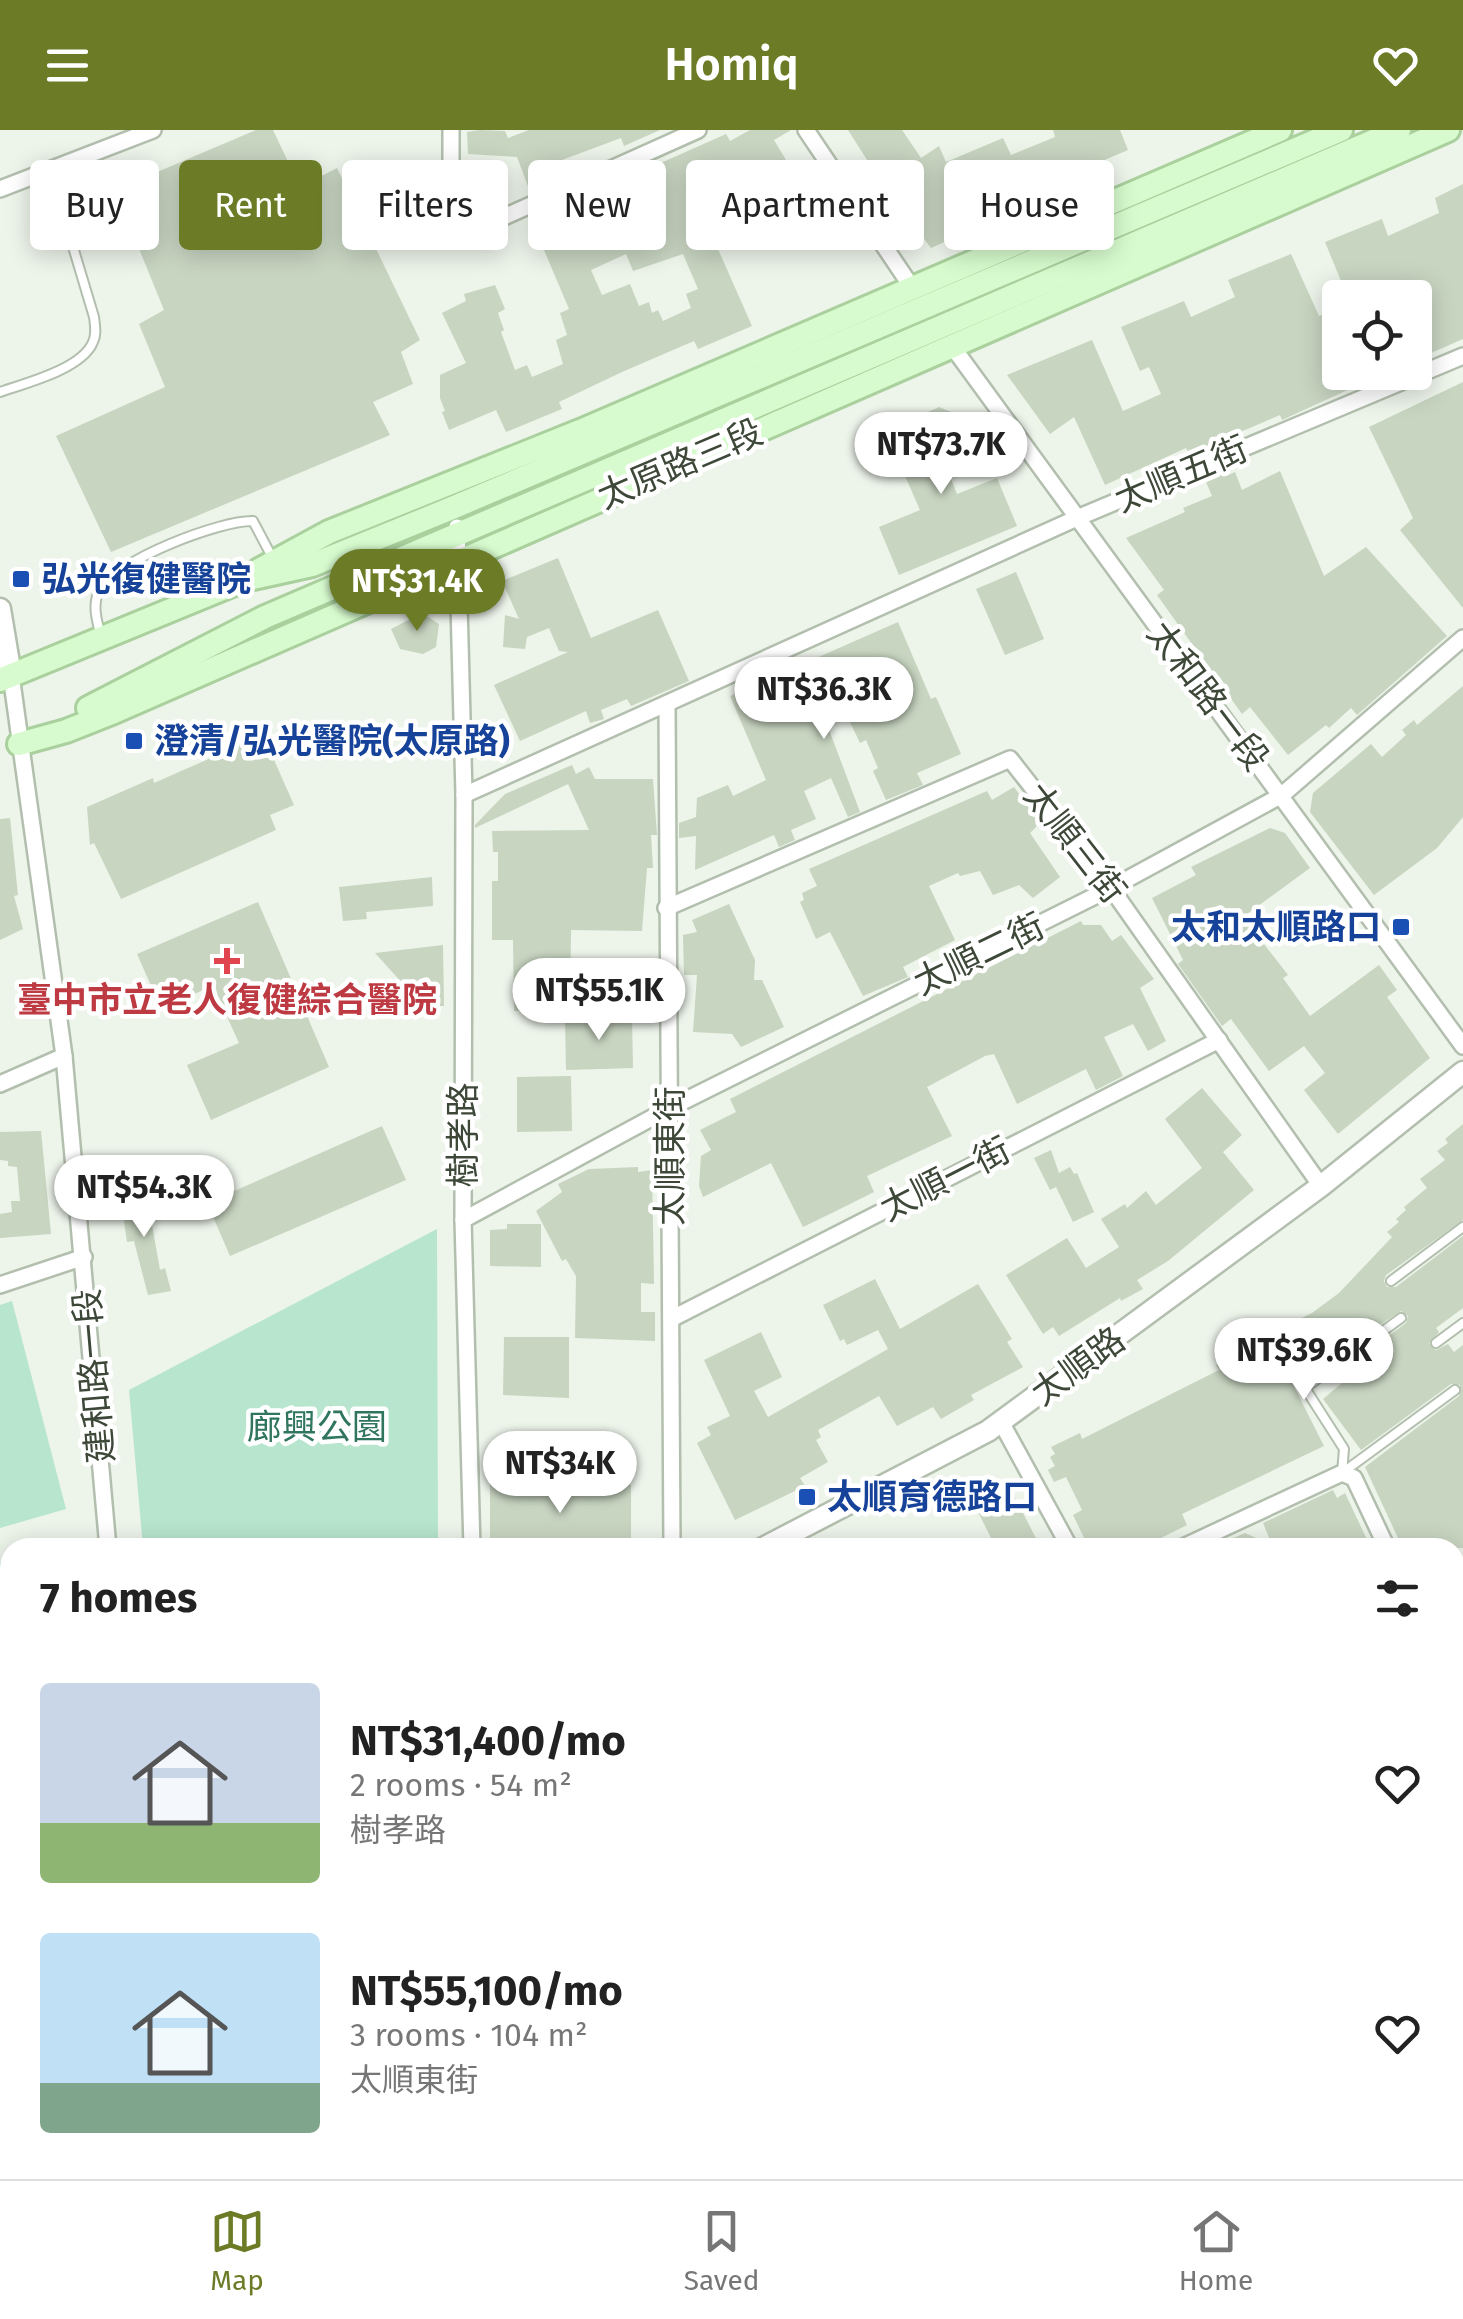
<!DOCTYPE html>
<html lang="en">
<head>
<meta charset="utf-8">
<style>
	:root { --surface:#fff; --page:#f2f2f2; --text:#222; --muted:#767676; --line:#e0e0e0; --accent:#6c7c26 }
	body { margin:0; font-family:"Fira Sans","Noto Sans TC",sans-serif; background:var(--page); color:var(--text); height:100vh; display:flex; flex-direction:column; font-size:38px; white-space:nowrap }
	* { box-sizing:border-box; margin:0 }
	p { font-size:32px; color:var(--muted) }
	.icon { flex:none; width:55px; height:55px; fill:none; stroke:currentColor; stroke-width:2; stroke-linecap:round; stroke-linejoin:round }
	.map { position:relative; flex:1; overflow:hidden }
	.details { position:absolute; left:0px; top:1408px; width:1465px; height:642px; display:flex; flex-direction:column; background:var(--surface); border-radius:30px 30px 0 0; box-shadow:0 5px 25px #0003 }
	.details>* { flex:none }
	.guide { position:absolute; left:30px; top:30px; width:1405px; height:90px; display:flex; gap:20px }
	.fabs { position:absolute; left:1322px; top:150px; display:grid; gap:20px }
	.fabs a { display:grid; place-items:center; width:110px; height:110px; border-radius:10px; background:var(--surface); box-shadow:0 5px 25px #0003; font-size:50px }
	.price { position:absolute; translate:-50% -85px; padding:0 22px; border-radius:35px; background:#fff; color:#222; font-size:32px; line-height:65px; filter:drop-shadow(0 2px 5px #0008) }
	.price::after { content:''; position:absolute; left:50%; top:60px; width:30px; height:22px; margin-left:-15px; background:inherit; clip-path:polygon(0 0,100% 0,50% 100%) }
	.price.current { background:var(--accent); color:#fff }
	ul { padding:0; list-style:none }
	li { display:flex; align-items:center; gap:30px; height:250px; padding:0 40px }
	li span { display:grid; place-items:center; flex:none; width:280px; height:200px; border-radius:10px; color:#555 }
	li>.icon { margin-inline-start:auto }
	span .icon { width:120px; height:120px; fill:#fffc; stroke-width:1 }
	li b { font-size:42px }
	h2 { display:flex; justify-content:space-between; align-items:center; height:120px; padding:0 40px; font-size:42px }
	.pill { padding:0 35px; border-radius:10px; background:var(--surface); box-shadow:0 5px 25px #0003; font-size:35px; line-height:90px }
	.pill.current { background:var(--accent); color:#fff }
	header { display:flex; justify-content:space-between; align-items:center; height:130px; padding:0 40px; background:var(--accent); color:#fff; font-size:45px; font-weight:600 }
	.tabs { display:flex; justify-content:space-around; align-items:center; height:140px; border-top:2px solid var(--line); background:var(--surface); font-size:28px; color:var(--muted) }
	.tabs a { display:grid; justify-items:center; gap:5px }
	.tabs .current { color:var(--accent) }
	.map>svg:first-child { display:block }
	.green { fill:#b7e5cd }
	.building { fill:#c8d5c1; fill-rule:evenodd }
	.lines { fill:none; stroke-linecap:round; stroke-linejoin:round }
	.service-casing { stroke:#b3bfae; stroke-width:12 }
	.minor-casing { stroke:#b3bfae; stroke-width:20 }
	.tertiary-casing { stroke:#b3bfae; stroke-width:25 }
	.secondary-casing { stroke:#a9d09d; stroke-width:28 }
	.service { stroke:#fff; stroke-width:8 }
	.minor { stroke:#fff; stroke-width:15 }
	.tertiary { stroke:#fff; stroke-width:20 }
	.secondary { stroke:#d7fbce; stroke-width:22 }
	.transit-dot { fill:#1a4fb4; stroke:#fff; stroke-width:4 }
	.health-dot { fill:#e0444e; stroke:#fff; stroke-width:4 }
	.labels { text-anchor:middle; stroke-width:9; stroke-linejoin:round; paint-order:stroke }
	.street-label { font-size:35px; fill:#3e4839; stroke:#fff }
	.transit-label { font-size:35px; font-weight:bold; fill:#164399; stroke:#fff; text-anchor:start }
	.health-label { font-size:35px; font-weight:bold; fill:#be3a42; stroke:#fff }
	.park-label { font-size:35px; fill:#30765e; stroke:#fff }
</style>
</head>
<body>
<header><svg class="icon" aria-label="menu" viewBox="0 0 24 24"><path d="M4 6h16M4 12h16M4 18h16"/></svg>Homiq<svg class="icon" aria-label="heart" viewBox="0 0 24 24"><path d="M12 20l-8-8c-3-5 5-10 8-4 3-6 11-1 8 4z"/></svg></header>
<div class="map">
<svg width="1463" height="2049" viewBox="0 0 1463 2049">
	<rect width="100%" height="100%" fill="#edf4ea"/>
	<g class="green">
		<polygon points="437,1099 438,1417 143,1417 129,1260"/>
		<polygon points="12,1171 66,1379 0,1398 0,1175"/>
		<polygon points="10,1431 10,1717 0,1722 0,1432"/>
	</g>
	<g class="building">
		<polygon points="256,0 273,0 300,57 337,38 420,210 401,222 413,254 373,272 390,305 111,422 56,306 165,257 139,194 164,180 115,60"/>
		<polygon points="480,0 505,1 508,8 529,0 660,0 624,16 621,8 538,39 544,52 529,59 517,27 468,24 467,2"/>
		<path d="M750 0H791L774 10 789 35 785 38 791 46 742 78 748 92 714 110 752 196 698 219 694 211 622 242 559 272 562 279 506 302 496 280 449 300 442 282 445 281 440 268V245L466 233 442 183 466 171 464 164 495 155 505 179 498 183 504 200 501 202 515 240 527 235 532 247 563 234 556 210 567 205 560 183 569 179 541 113 574 100 577 108 612 92 608 83 645 66 636 44 726 4 730 11ZM626 124 633 141 683 124 698 159 686 164 691 178 663 191 658 180 652 183 649 172 639 176 630 154 602 165 591 140Z"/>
		<polygon points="848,0 902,0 921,28 939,16 946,32 1003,8 1011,25 1055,7 1053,0 1120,0 1128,20 1051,53 1055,63 1006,84 996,62 964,76 975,98 931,118 915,97 911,99"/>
		<polygon points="1463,54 1463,209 1415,230 1415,168 1348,168 1325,112 1382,89 1388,106 1439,83 1435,68"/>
		<polygon points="1291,124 1319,186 1340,178 1340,242 1387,242 1282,290 1280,285 1212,314 1213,319 1191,328 1186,318 1105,355 1074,287 1050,304 1007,245 1092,210 1123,281 1161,264 1149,237 1140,241 1121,197 1184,171 1191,187 1235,167 1228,150"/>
		<polygon points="1463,252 1463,478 1400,400 1413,388 1369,297"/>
		<polygon points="939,277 956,284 968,312 966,316 941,324 957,364 997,348 1017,396 899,445 879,397 920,380 898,330 908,324 895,297"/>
		<polygon points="1223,339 1226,346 1235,342 1242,360 1280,341 1324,446 1366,417 1447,506 1357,585 1351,578 1329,598 1326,595 1288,625 1250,577 1242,584 1157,465 1164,460 1126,408 1185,382 1183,378 1212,366 1204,347"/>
		<polygon points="558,428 591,508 658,480 689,551 631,576 627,569 601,580 604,589 590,593 586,581 520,611 494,555 568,522 559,521 549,498 527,507 525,519 503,517 505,485 519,489 502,451"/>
		<polygon points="1016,442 1044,509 1005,525 976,459"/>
		<polygon points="422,483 439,494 436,517 423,524 400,519 391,499"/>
		<polygon points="898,492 931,569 936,567 961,624 917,643 923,655 886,670 873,641 878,638 866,610 860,613 835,561 817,568 860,682 848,687 831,648 804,661 816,689 791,700 795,710 779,717 774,705 695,740 696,706 679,708 679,693 696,687 697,668 728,655 733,666 766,650 730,566"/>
		<polygon points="1463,556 1463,687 1437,718 1374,765 1310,682 1313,663 1371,614 1382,627 1406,605 1402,600 1414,590 1417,595"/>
		<polygon points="263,605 294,675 270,685 276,700 121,769 94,713 90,715 87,677 153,648 154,653"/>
		<polygon points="572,635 576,644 589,637 595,649 653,649 657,705 651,705 653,738 647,738 642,801 571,800 570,880 514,881 513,810 492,810 492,751 498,751 498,722 493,722 492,701 589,700 568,654 475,698 475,695 505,664"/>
		<polygon points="1014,657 1040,693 1030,703 1060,747 1033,768 1019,755 993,765 980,741 960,746 958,743 929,756 955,810 903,837 908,847 863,866 830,802 816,809 800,772 804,770 802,763 817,756 809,739 987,661 992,670"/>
		<polygon points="10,688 18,765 14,766 23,799 0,810 0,689"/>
		<polygon points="1270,698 1285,703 1310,738 1243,787 1288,845 1283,848 1310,886 1379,835 1397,860 1387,867 1430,928 1338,1004 1304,960 1325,943 1304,916 1269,941 1231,889 1222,896 1178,834 1183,830 1152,768 1196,745 1191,737"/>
		<polygon points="432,747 433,776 366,782 367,789 343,791 339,757"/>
		<polygon points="258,772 329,937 211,990 187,935 239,913 213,856 161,878 137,824"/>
		<polygon points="729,774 755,830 754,850 762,850 784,897 741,917 732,904 693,902 697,845 684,845 683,805 697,802 692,790"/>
		<polygon points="1081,791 1083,795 1101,795 1112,811 1121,805 1154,849 1140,858 1166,911 1148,921 1133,894 1104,907 1123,946 1096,960 1086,939 1017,974 994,924 985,926 927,957 952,1006 867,1046 874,1062 834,1082 803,1097 771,1033 703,1067 699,1056 701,1026 711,1020 700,1000 736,982 730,969"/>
		<polygon points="443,815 444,876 423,876 375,823"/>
		<polygon points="632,885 633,938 566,940 565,887"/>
		<polygon points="571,946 572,1001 517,1002 517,947"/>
		<polygon points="1202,958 1242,1005 1223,1022 1254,1060 1168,1131 1137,1150 1143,1159 1121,1171 1120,1168 1059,1206 1053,1197 1043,1204 1006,1145 1067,1108 1086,1138 1119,1117 1101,1089 1125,1074 1127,1078 1146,1061 1156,1075 1202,1038 1165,989"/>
		<polygon points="1463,994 1463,1090 1386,1145 1384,1151 1387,1157 1396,1157 1463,1106 1463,1178 1436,1198 1439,1202 1429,1213 1436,1220 1448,1214 1454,1222 1463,1215 1463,1418 1407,1418 1398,1408 1365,1337 1459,1266 1460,1255 1451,1254 1361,1320 1323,1269 1342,1253 1337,1244 1406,1193 1408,1186 1401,1181 1305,1244 1288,1221 1279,1227 1324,1316 1182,1384 1187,1395 1141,1418 1089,1418 1073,1385 1082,1380 1066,1347 1054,1352 1048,1340 1055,1336 1050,1327 1055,1324 1051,1317 1080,1303 1082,1309 1219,1240 1216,1235 1273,1209 1269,1204 1312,1183 1339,1163 1392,1107 1387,1102 1399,1092 1396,1089 1406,1080 1404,1077 1427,1058 1420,1049 1445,1030 1437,1021 1448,1013 1445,1009"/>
		<polygon points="382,996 406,1050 230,1126 207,1073"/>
		<polygon points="41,1001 51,1104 0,1108 0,1084 12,1082 11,1071 20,1071 17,1037 8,1036 8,1031 0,1030 0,1002"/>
		<polygon points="1051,1020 1059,1043 1070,1037 1074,1044 1077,1043 1094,1082 1073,1092 1056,1057 1050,1060 1034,1028"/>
		<polygon points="638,1037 638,1042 652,1040 654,1154 641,1153 641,1182 655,1182 655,1211 575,1208 576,1146 566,1129 562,1131 536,1081 562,1062 558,1054 589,1039"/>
		<polygon points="146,1061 160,1140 165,1138 171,1161 148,1165 134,1111 127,1112 120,1063"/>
		<polygon points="507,1094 541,1094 541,1137 490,1136 490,1100 507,1099"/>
		<polygon points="875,1149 900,1199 978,1154 1012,1209 1007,1212 1023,1237 971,1265 974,1270 941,1289 933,1277 897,1296 879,1266 818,1300 821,1307 816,1310 828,1332 800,1348 805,1356 735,1390 697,1313 711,1305 707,1297 730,1286 704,1230 761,1202 782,1247 754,1261 768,1287 888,1219 878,1200 847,1215 844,1209 840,1211 823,1175"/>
		<polygon points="504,1207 569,1207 569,1268 503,1265"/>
		<polygon points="490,1353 545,1354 545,1357 631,1355 631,1418 490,1418"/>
		<polygon points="1011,1360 1022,1381 1041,1418 996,1418 976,1378"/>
		<polygon points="1333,1360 1337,1368 1345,1363 1371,1418 1210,1418 1245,1403 1272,1415 1263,1393"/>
	</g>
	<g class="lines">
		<g class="service-casing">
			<g id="service">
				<path d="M0 262C26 253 82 239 93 212 97 204 95 196 94 187L50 40"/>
				<path d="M101 506C97 492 92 475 99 461 115 430 221 390 253 391L272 427"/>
				<polyline points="1391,1151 1463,1097"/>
				<polyline points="1436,1213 1463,1193"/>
				<polyline points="1342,1343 1344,1319 1305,1258 1401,1188"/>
				<polyline points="1342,1343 1455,1260"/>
				<polyline points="1455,1705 1463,1701"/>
				<polyline points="1455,1818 1463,1814"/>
				<polyline points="1455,1935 1463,1931"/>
				<polyline points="899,2040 903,2049"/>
				<polyline points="1237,2040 1266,2049"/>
				<polyline points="589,2049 607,2040"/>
				<polyline points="1025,2049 1041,2040"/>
			</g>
		</g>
		<g class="minor-casing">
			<g id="minor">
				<polyline points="451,0 451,89 458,99 477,99 698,0"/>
				<polyline points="806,0 913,159"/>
				<polyline points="0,59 153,0"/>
				<polyline points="952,216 1463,916"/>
				<polyline points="457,397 464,665 463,1090 472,1418"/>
				<polyline points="11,545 64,926 108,1418"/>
				<polyline points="667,575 672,1418"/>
				<polyline points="464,665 1077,388 1463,226"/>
				<polyline points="666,778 1010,629 1111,758 1321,1056"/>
				<polyline points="0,954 64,926"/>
				<polyline points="463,1090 670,978 1111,758 1282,665 1463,508"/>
				<polyline points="0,1155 84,1127"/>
				<polyline points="671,1189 1219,910"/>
				<polyline points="1001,1292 1070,1418"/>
				<polyline points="1181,1418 1342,1343 1354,1348 1387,1418"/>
				<polyline points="1455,1476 1463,1468"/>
				<polyline points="1455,1569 1463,1587"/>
				<polyline points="1455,2012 1463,2008"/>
				<polyline points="270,2040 274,2049"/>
				<polyline points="725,2040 729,2049"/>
				<polyline points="284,2049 302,2040"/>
				<polyline points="1388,2049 1405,2040"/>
			</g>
		</g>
		<g class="tertiary-casing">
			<g id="tertiary">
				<polyline points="0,479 11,545"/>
				<polyline points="763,1418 988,1301 1321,1056 1463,942"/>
				<polyline points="0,1757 10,1754"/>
			</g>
		</g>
		<g class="secondary-casing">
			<g id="secondary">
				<polyline points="259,440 329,402 580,301 1280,0"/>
				<polyline points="0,550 244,450 312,435 452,378 1341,0"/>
				<polyline points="88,578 265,487 1399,0"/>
				<polyline points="19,614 66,601 114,582 1448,0"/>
			</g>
		</g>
		<use href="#service" class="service"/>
		<use href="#minor" class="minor"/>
		<use href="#tertiary" class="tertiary"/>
		<use href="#secondary" class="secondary"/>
	</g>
	<g class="transit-dot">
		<rect x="11" y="439" width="20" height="20" rx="5"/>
		<rect x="124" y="601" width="20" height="20" rx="5"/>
		<rect x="1391" y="787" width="20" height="20" rx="5"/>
		<rect x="797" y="1357" width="20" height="20" rx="5"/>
	</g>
	<path class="health-dot" d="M222 816h10v10h10v10h-10v10h-10v-10h-10v-10h10z"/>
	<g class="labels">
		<g class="street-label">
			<text transform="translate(680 334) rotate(-23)" y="12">太原路三段</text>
			<text transform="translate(1181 344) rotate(-23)" y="12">太順五街</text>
			<text transform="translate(1208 566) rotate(53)" y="12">太和路一段</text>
			<text transform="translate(1075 713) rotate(52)" y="12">太順三街</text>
			<text transform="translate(979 824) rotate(-26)" y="12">太順二街</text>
			<text transform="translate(463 1005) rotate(-90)" y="12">樹孝路</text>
			<text transform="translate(670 1026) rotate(-90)" y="12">太順東街</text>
			<text transform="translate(945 1049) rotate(-27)" y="12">太順一街</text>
			<text transform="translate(1078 1236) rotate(-36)" y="12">太順路</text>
			<text transform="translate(94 1246) rotate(-95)" y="12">建和路一段</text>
		</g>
		<g class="transit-label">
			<text x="41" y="461">弘光復健醫院</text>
			<text x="154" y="623">澄清/弘光醫院(太原路)</text>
			<text x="1381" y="809" text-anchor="end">太和太順路口</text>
			<text x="827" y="1379">太順育德路口</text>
		</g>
		<g class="health-label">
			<text x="227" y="882">臺中市立老人復健綜合醫院</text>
		</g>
		<g class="park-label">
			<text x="317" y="1309">廊興公園</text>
		</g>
	</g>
</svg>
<div class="fabs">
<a><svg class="icon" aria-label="locate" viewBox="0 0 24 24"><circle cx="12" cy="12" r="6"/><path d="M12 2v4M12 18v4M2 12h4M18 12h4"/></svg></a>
</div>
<b class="price" style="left:941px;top:367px">NT$73.7K</b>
<b class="price current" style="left:417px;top:504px">NT$31.4K</b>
<b class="price" style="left:824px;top:612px">NT$36.3K</b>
<b class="price" style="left:599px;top:913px">NT$55.1K</b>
<b class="price" style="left:144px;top:1110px">NT$54.3K</b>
<b class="price" style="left:1304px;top:1273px">NT$39.6K</b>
<b class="price" style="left:560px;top:1386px">NT$34K</b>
<div class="guide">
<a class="pill">Buy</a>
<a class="pill current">Rent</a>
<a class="pill">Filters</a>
<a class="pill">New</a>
<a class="pill">Apartment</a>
<a class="pill">House</a>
</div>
<section class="details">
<h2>7 homes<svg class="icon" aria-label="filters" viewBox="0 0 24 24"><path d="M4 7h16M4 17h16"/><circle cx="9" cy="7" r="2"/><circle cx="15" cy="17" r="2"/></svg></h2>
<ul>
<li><span style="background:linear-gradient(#c9d6e8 70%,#8fb573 0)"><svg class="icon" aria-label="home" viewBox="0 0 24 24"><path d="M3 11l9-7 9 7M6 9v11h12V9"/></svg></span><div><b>NT$31,400/mo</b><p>2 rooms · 54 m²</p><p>樹孝路</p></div><svg class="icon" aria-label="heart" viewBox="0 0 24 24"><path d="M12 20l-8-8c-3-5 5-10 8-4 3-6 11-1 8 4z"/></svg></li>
<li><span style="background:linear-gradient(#bfe0f5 75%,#7fa58c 0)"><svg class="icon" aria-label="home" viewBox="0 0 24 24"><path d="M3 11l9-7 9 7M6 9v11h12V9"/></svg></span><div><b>NT$55,100/mo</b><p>3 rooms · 104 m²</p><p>太順東街</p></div><svg class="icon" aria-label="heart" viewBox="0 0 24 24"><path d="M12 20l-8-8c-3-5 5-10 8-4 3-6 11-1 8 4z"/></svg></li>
</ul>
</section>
</div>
<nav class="tabs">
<a class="current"><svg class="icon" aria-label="map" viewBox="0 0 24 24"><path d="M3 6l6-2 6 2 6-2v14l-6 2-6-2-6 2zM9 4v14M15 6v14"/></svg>Map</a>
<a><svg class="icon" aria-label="saved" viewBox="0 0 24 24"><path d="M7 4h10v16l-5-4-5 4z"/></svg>Saved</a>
<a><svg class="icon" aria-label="home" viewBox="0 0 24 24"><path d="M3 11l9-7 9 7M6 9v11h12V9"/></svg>Home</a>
</nav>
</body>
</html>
